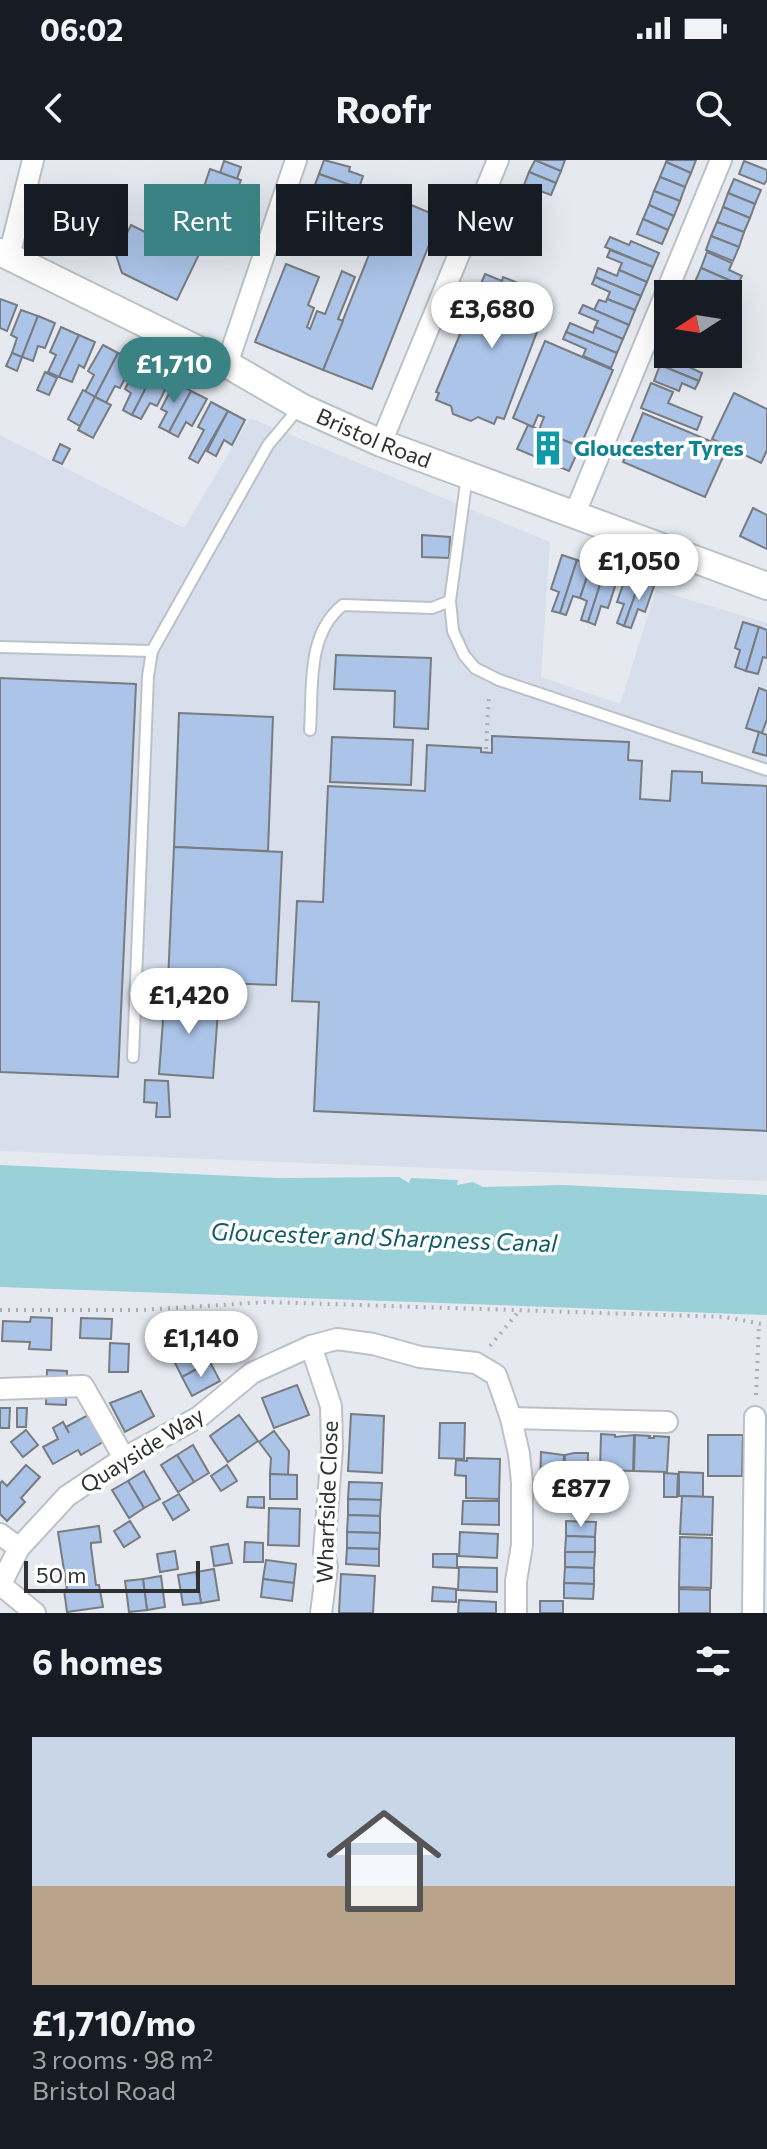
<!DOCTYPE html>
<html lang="en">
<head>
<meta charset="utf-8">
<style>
	:root { --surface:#171b24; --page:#20242c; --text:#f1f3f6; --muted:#9ea1a6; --line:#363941; --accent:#3a8283 }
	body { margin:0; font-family:Commissioner,sans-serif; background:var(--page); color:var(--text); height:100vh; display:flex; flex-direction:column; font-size:30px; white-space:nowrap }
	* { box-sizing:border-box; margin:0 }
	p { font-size:26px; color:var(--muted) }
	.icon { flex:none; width:44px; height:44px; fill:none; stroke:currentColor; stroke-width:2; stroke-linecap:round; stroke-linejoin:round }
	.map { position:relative; height:1453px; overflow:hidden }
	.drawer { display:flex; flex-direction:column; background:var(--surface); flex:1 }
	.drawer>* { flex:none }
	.banner { position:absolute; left:24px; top:24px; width:720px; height:72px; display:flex; gap:16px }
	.needle { width:52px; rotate:258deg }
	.controls { position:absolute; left:654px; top:120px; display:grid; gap:16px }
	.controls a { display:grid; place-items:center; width:88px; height:88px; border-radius:0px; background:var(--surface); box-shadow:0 8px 32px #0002; font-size:40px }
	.scale { position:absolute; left:24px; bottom:20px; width:176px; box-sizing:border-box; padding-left:8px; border:4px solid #2e3032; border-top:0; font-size:22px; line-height:28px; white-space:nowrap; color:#2e3032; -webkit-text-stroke:6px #fff; paint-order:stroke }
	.price { position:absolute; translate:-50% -68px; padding:0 18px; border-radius:28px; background:#fff; color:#222; font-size:26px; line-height:52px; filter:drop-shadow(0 2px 4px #0008) }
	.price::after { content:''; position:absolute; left:50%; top:48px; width:24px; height:18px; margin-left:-12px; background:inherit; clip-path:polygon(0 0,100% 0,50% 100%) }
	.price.selected { background:var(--accent); color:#fff }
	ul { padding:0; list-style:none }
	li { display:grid; align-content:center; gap:16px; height:424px; padding:0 32px }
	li+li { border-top:2px solid var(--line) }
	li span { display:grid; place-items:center; height:248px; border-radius:0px; color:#555 }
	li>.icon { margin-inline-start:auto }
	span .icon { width:144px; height:144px; fill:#fffc; stroke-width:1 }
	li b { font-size:34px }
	h2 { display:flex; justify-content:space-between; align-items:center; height:96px; padding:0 32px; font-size:34px }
	.tag { padding:0 28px; border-radius:0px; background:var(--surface); box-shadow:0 8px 32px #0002; font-size:28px; line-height:72px }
	.tag.selected { background:var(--accent); color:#fff }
	.status { display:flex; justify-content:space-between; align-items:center; height:56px; padding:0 40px; background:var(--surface); direction:ltr }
	.status svg { height:22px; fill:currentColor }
	header { display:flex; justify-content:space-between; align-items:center; height:104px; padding:0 32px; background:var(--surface); font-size:36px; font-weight:700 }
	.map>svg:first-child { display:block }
	.built { fill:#d6dfeb }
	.water { fill:#9ad1d9 }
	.building { fill:#abc4e8; stroke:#787c81; stroke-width:2 }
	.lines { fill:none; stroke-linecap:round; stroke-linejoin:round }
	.service-casing { stroke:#bdc1c7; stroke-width:14 }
	.minor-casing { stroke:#bdc1c7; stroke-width:24 }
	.tertiary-casing { stroke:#bdc1c7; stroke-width:30 }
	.path { stroke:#abafb4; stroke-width:4; stroke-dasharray:2 6; stroke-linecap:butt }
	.service { stroke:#fff; stroke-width:10 }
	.minor { stroke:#fff; stroke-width:20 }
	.tertiary { stroke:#fff; stroke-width:26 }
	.labels { text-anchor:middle; stroke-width:7; stroke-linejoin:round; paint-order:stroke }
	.street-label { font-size:22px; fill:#2e3032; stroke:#fff }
	.culture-label { font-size:22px; font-weight:bold; fill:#0d838f; stroke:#fff; text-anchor:start }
	.water-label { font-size:24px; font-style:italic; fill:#105c66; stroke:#fff }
</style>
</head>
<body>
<div class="status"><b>06:02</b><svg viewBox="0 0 49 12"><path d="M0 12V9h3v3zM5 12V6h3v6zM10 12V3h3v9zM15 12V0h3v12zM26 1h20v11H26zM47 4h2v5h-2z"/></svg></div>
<header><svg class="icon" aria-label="back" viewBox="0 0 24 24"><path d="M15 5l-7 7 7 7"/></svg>Roofr<svg class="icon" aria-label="search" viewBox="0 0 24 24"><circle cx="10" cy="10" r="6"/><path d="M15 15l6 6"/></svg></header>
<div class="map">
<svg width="767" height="1453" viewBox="0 0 767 1453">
	<rect width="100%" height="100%" fill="#e6eaf0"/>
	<polygon class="built" points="250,258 550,382 541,517 620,544 656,430 767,463 767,1021 0,991 0,275 184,368"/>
	<polygon class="water" points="0,1005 278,1018 399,1017 409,1023 411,1018 458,1020 457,1025 473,1022 483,1027 563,1025 767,1035 767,1155 0,1127"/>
	<g class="building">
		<polygon points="324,0 350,7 349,11 363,16 359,28 319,14"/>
		<polygon points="535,0 561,11 556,23 529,12"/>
		<polygon points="535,0 565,0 561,11"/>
		<polygon points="667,0 696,0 691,13 666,2"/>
		<polygon points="224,1 241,7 237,19 220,13"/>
		<polygon points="744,1 767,10 767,20 764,24 739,14"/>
		<polygon points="666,2 691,13 685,27 660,17"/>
		<polygon points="210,9 241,20 227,57 197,47"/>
		<polygon points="529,12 556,23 551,35 524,25"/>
		<polygon points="319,14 359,28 355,39 341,34 340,39 313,30"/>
		<polygon points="660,17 685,27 680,41 654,31"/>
		<polygon points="734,19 761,30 755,44 728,33"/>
		<polygon points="654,31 680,41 674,56 649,45"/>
		<polygon points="728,33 755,44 750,58 723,47"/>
		<polygon points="392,37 440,57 372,229 323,210"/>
		<polygon points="311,38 342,48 337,64 307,54"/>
		<polygon points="649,45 674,56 668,70 643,59"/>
		<polygon points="723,47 750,58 744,72 717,62"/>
		<polygon points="643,59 668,70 662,84 637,74"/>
		<polygon points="717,62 744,72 739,87 711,76"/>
		<polygon points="131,65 161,80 166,70 202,88 177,140 122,113 116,95"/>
		<polygon points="711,76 739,87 733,101 706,90"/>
		<polygon points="610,77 629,85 631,81 659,93 653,107 605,87"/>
		<polygon points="610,90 653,107 647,122 619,110 622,103 607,97"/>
		<polygon points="707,92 732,103 729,110 742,116 738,124 701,108"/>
		<polygon points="286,104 319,117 308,145 314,148 307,167 310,169 317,151 325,154 342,111 355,117 338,159 343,161 323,210 255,182"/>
		<polygon points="598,108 617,116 619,110 647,122 641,136 595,117"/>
		<polygon points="701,108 738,124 735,132 722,126 719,134 694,124"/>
		<polygon points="485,114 502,121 503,117 536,130 534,134 549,140 504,259 497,257 494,264 478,257 471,261 453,254 451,246 436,240 439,233 436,232"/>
		<polygon points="595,117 641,136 635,150 607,139 610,132 592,124"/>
		<polygon points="0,139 17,145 7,171 0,168"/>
		<polygon points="607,139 635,150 629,165 594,150 599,140 606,142"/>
		<polygon points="583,145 629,165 623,179 595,167 598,161 579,153"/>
		<polygon points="21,150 38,156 22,197 12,193 17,178 11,175"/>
		<polygon points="38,156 55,163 45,188 38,186 33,201 22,197"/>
		<polygon points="570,163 593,173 595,167 623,179 617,193 566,172"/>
		<polygon points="61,167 79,175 59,217 48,212 56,195 50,192"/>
		<polygon points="566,172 617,193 611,208 583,196 586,189 563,179"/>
		<polygon points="79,175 95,182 84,208 79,205 72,222 59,217"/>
		<polygon points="545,181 613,210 580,287 539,270 544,257 538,255 533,267 513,258"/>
		<polygon points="103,185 118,193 95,237 85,232 94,215 88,211"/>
		<polygon points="667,189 668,194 678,194 692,200 689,207 702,213 699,221 660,205"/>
		<polygon points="12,193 22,197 17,211 6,206"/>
		<polygon points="118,193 134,201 120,228 115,226 106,243 95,237"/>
		<polygon points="138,204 154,212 132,255 123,250 131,233 125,229"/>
		<polygon points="660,205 699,221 695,229 682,223 679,231 654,221"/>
		<polygon points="45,212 57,218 49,235 37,230"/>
		<polygon points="154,212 170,220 157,246 150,243 141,259 132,255"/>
		<polygon points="175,222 191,231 169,272 159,267 167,252 161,249"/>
		<polygon points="651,223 673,232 668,243 702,257 697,270 641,248"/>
		<polygon points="83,230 95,237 80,266 68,259"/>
		<polygon points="191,231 207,239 192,266 186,262 178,277 169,272"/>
		<polygon points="734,233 767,249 767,290 761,303 712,279"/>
		<polygon points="95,237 111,245 93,278 78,270"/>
		<polygon points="211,242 228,251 198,303 189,298 204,270 198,267"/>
		<polygon points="228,251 245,260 232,285 224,280 216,296 207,291"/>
		<polygon points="643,253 727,288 705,337 623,302"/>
		<polygon points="528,265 580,287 569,311 517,289"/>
		<polygon points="60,284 70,289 62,304 53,300"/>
		<polygon points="753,348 767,355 767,389 740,376"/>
		<polygon points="422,375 450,377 449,398 422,397"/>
		<polygon points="562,395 577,400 560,453 552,451 559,432 551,429"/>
		<polygon points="577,400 591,405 580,438 573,436 566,455 560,453"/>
		<polygon points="591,405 605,409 588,462 581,460 587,441 580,438"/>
		<polygon points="605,409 619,414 608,448 601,446 595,465 588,462"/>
		<polygon points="626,416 640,421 624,466 617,463 624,444 617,442"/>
		<polygon points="640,421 654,426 645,452 638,449 631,468 624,466"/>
		<polygon points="743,462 759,467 746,511 735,507 740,490 735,488"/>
		<polygon points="759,467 767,470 767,498 763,497 758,514 746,511"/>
		<polygon points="336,495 431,498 428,569 394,567 395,531 334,529"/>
		<polygon points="0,518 136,524 118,917 0,912"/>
		<polygon points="759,528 767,531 767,559 762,573 746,568"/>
		<polygon points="179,553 273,557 268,691 174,687"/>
		<polygon points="759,572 767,575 767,596 753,592"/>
		<polygon points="492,576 629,582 628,600 642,601 640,639 670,641 672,611 702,612 702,623 767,626 767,971 314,951 319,842 292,841 297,741 323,742 328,626 425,631 427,585 481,588 481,592 492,593"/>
		<polygon points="332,577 413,580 411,625 330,622"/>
		<polygon points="174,687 282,692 276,825 168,821"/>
		<polygon points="165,834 219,838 213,918 159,914"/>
		<polygon points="145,920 168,921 170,957 156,957 157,943 144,942"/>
		<polygon points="31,1157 52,1158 51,1190 29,1189 30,1182 2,1181 3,1161 30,1162"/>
		<polygon points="81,1158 112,1159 111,1179 80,1178"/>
		<polygon points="190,1163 200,1183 172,1197 162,1178"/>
		<polygon points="110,1183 129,1184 128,1212 109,1212"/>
		<polygon points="200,1183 210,1202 182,1217 172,1197"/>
		<polygon points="210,1202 220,1221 192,1236 182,1217"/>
		<polygon points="47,1210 67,1211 66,1245 46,1244"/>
		<polygon points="297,1225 309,1255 274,1268 262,1238"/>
		<polygon points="141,1231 154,1256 125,1272 110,1243"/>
		<polygon points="0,1248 10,1248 9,1268 0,1268"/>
		<polygon points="17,1248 27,1248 26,1267 17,1267"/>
		<polygon points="351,1254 384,1256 382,1313 348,1311"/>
		<polygon points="88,1255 103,1282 81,1295 78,1290 53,1304 43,1287 58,1279 53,1268 63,1262 69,1273 66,1267"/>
		<polygon points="239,1255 258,1281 228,1302 210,1276"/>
		<polygon points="440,1263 465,1263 464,1299 439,1298"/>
		<polygon points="26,1270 38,1285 23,1297 11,1282"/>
		<polygon points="274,1271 289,1291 288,1315 270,1314 271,1298 259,1282"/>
		<polygon points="601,1274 615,1275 615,1277 634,1275 633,1311 600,1310"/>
		<polygon points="635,1275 650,1276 649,1278 654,1278 654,1276 669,1277 667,1312 634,1311"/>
		<polygon points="708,1275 743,1275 742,1316 708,1316"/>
		<polygon points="193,1285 209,1313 194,1322 177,1295"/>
		<polygon points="541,1292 564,1295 563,1326 540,1325"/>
		<polygon points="574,1293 588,1293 587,1327 564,1326 565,1295"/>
		<polygon points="177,1295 194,1322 178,1332 161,1305"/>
		<polygon points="467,1298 500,1299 499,1339 466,1338 466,1316 455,1315 456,1300 467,1301"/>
		<polygon points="26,1305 40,1317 21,1338 25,1342 7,1361 0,1354 0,1324 2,1321 7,1326"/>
		<polygon points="227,1305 237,1321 221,1331 211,1316"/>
		<polygon points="144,1311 160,1339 144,1348 128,1321"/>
		<polygon points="679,1312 703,1313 703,1337 679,1336"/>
		<polygon points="586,1313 599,1313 598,1337 585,1337"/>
		<polygon points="664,1313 678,1314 677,1337 664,1337"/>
		<polygon points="270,1314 297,1315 297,1339 270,1339"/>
		<polygon points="128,1321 144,1348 129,1358 112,1330"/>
		<polygon points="349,1322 382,1323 381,1340 348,1339"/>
		<polygon points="179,1334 189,1350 173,1360 163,1343"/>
		<polygon points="682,1336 713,1337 712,1375 680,1374"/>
		<polygon points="248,1337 264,1337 264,1348 247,1347"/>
		<polygon points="348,1339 381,1340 380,1356 348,1355"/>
		<polygon points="463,1341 499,1341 499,1365 462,1364"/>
		<polygon points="269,1348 300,1349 299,1386 268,1385"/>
		<polygon points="348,1355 380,1356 380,1373 347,1372"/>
		<polygon points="130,1361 140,1377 124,1387 114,1371"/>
		<polygon points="566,1361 596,1362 595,1377 566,1376"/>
		<polygon points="99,1366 101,1382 91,1383 91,1387 96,1425 99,1425 103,1447 67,1452 64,1430 67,1429 58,1372"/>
		<polygon points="347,1372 380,1373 379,1389 347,1388"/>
		<polygon points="460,1372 498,1374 497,1398 459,1396"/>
		<polygon points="566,1376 595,1377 595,1392 565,1392"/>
		<polygon points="680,1377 712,1378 711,1428 679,1427"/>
		<polygon points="245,1382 263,1383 263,1402 244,1402"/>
		<polygon points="228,1384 232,1403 214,1406 211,1387"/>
		<polygon points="347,1388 379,1389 379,1406 346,1404"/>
		<polygon points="175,1391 178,1409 160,1412 157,1394"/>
		<polygon points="565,1392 595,1392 594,1408 565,1407"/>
		<polygon points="433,1394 457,1394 457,1408 433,1407"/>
		<polygon points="266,1400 296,1404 294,1423 263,1419"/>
		<polygon points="459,1407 497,1408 497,1432 458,1430"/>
		<polygon points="565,1407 594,1408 594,1424 564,1423"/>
		<polygon points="214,1409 219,1440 201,1443 196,1412"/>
		<polygon points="196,1412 201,1443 183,1445 178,1415"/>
		<polygon points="341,1414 375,1416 373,1453 339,1453"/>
		<polygon points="161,1416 165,1447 147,1450 143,1419"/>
		<polygon points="143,1419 147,1450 129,1452 125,1421"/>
		<polygon points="263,1419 294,1423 292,1441 261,1437"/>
		<polygon points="564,1423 594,1424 593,1439 564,1438"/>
		<polygon points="433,1427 456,1429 456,1442 432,1441"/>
		<polygon points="679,1429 710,1430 710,1453 679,1453"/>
		<polygon points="459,1440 496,1442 496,1453 458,1453"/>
		<rect x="540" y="1441" width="23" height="12"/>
	</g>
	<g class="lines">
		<g class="service-casing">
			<g id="service">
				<polyline points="467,316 450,441 453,471 464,495 475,508 499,520 767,610"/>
				<polyline points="0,487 152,491"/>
				<path d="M310 570C313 528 306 474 343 445L432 448 450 441"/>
				<polyline points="133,897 148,516 152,491 268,285 299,248"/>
			</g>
		</g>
		<g class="minor-casing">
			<g id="minor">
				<polyline points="9,96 33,0"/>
				<polyline points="227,204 296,0"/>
				<polyline points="381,283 498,0"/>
				<polyline points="575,353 721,0"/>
				<polyline points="311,1186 331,1246 332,1288 324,1392 327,1407 321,1453"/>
				<polyline points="0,1229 83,1226 124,1298"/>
				<polyline points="511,1258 667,1262"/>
				<polyline points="0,1374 19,1388"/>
				<polyline points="1,1425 35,1453"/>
				<polyline points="0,1426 19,1388 67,1336 124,1298 199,1257 252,1213 311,1186 337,1179 373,1184 420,1197 476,1203 496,1215 511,1258 519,1294 522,1322 522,1385 516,1421 516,1453"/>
				<polyline points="753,1453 755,1257"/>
			</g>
		</g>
		<g class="tertiary-casing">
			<g id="tertiary">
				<path id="s1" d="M0 92 227 204 301 247 381 283 767 426"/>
			</g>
		</g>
		<g class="path">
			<polyline points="486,589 489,534"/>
			<polyline points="0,1150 142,1150 267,1142 725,1157 767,1165"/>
			<polyline points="490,1186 520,1150"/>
			<polyline points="756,1235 759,1164"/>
		</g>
		<use href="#service" class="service"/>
		<use href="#minor" class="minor"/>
		<use href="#tertiary" class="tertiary"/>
	</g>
	<defs>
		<g id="building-bare" transform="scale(2.76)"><path d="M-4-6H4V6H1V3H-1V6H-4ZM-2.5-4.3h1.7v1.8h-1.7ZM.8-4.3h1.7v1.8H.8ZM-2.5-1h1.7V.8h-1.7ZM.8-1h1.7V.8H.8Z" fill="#0f9aa8" stroke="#fff" stroke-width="2.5" paint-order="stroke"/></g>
	</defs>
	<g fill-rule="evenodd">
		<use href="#building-bare" x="548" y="288"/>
	</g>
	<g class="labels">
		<g class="street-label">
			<text dy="8" stroke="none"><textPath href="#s1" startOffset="418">Bristol Road</textPath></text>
			<text transform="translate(142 1290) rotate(-32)" y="8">Quayside Way</text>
			<text transform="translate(327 1342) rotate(-88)" y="8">Wharfside Close</text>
		</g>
		<g class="culture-label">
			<text x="574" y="296">Gloucester Tyres</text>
		</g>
		<g class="water-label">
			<text transform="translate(384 1078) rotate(2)" y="8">Gloucester and Sharpness Canal</text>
		</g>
	</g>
</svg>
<div class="controls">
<a><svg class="needle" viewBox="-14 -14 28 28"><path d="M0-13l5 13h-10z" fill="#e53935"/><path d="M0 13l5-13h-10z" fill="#9ea1a6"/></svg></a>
</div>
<div class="scale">50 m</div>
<b class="price" style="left:492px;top:190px">£3,680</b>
<b class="price selected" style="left:174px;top:245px">£1,710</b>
<b class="price" style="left:639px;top:442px">£1,050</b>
<b class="price" style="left:189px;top:876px">£1,420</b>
<b class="price" style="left:201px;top:1219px">£1,140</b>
<b class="price" style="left:581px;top:1369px">£877</b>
<div class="banner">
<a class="tag">Buy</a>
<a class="tag selected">Rent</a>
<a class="tag">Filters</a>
<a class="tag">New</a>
</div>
</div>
<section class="drawer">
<h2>6 homes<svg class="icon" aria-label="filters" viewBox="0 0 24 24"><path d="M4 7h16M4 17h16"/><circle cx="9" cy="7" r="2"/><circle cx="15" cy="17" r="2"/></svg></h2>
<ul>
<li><span style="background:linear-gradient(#c9d6e8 60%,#b9a48a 0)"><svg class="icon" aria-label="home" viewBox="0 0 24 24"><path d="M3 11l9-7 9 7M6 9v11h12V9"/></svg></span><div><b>£1,710/mo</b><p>3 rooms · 98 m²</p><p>Bristol Road</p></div></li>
</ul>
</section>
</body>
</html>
